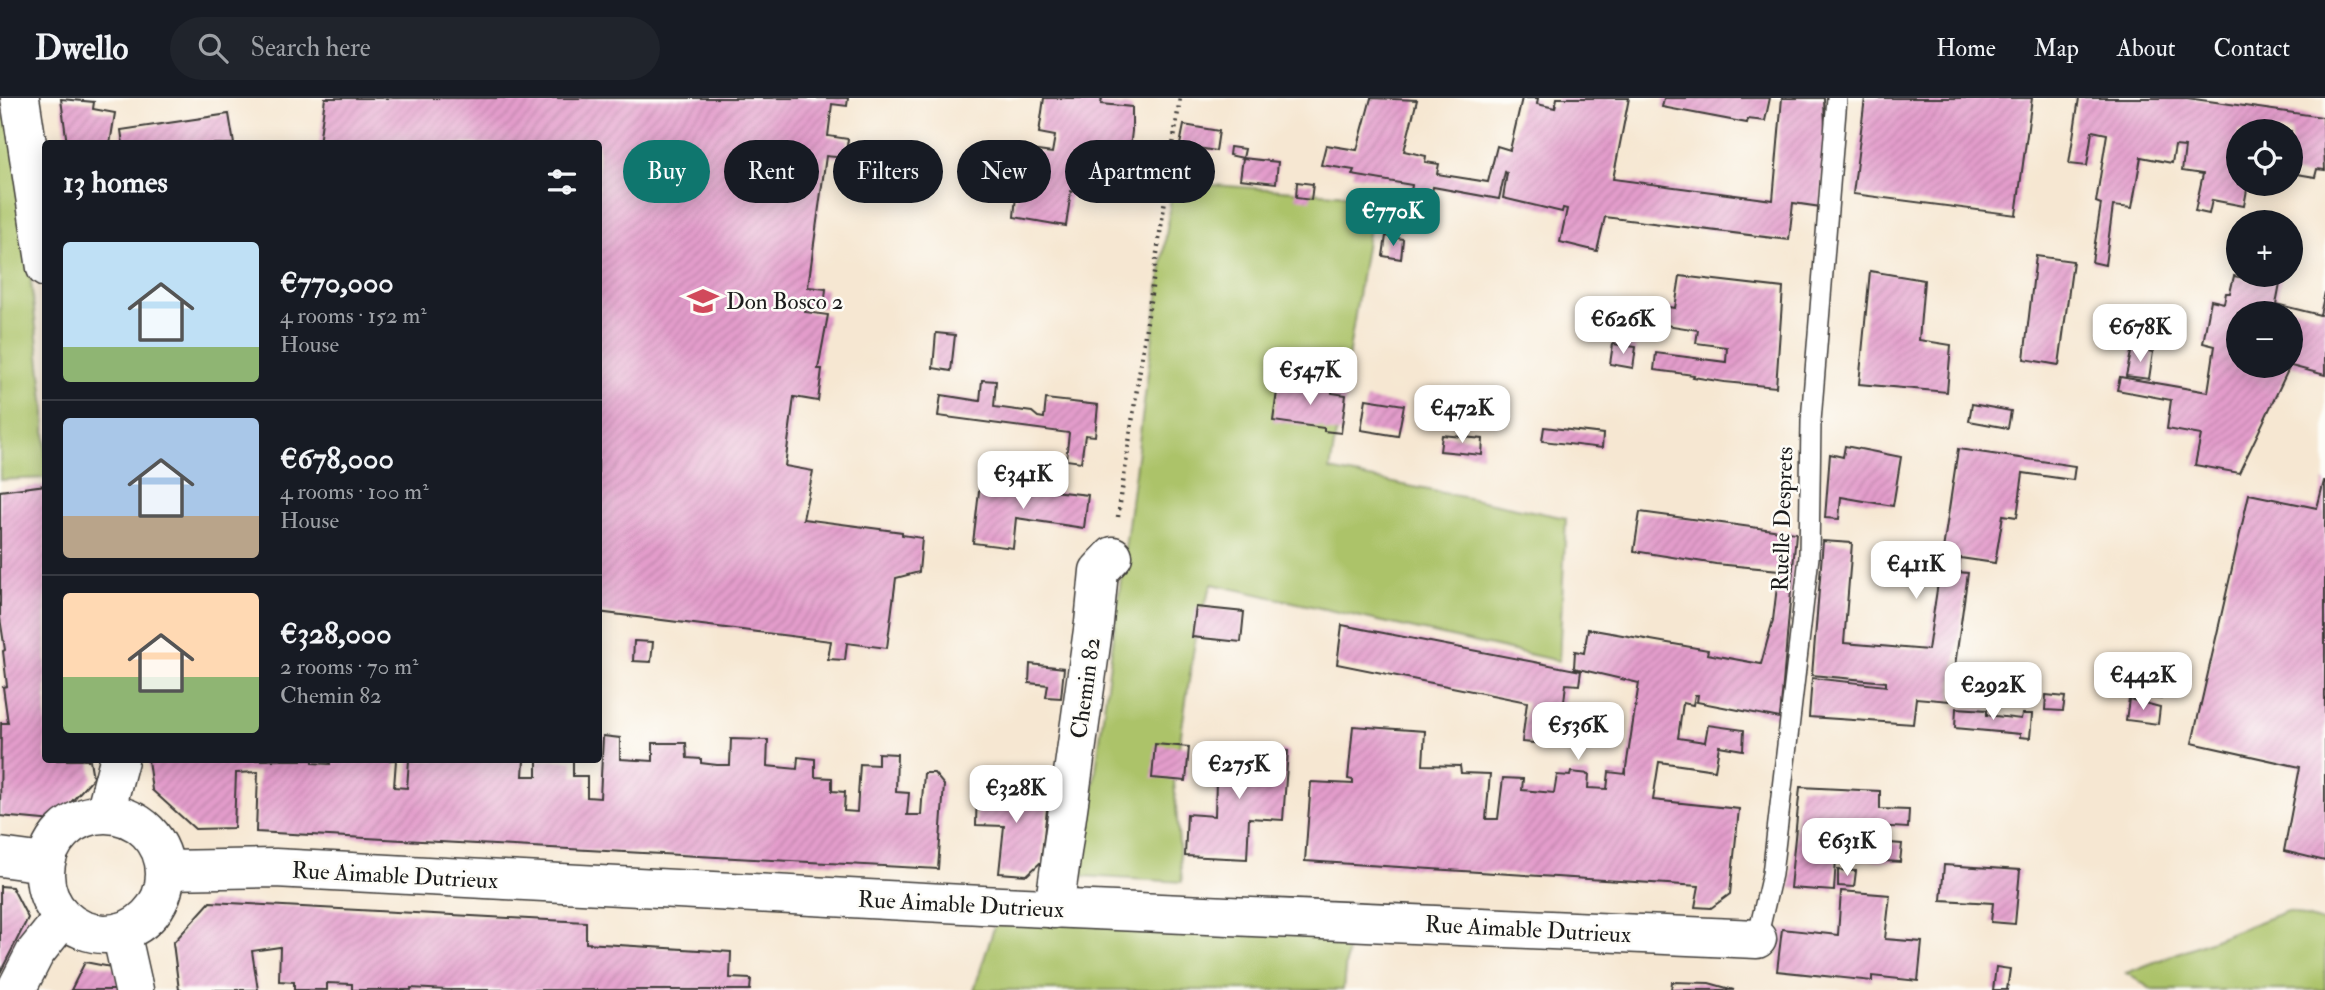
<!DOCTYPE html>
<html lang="en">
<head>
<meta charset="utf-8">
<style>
	:root { --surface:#171b24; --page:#20242c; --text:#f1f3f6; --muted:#9ea1a6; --line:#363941; --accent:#0f766e }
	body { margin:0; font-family:"IM FELL Double Pica",serif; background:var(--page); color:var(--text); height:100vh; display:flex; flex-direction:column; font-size:26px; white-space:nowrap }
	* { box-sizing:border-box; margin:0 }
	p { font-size:23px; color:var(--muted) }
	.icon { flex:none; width:38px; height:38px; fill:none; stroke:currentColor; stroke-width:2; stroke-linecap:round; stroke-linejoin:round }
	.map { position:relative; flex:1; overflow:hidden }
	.side { position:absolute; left:42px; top:42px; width:560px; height:623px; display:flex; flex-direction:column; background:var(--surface); border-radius:7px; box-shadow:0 4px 18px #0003 }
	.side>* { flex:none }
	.hud { position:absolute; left:623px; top:42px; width:665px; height:63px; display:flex; gap:14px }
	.controls { position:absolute; left:2226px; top:21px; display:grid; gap:14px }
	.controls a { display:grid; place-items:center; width:77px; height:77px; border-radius:50%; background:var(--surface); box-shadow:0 4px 18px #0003; font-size:35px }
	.price { position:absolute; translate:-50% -60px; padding:0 16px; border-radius:14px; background:#fff; color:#222; font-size:23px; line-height:46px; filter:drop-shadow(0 2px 4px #0008) }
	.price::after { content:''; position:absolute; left:50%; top:42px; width:21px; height:16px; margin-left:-10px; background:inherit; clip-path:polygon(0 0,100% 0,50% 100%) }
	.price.selected { background:var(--accent); color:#fff }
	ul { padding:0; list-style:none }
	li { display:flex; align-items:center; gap:21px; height:175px; padding:0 21px }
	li+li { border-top:2px solid var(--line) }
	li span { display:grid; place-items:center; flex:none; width:196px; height:140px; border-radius:7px; color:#555 }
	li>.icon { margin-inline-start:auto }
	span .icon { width:84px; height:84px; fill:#fffc; stroke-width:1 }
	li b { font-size:30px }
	h2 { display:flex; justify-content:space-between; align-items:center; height:84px; padding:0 21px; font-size:30px }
	.tag { padding:0 24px; border-radius:32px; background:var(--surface); box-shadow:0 4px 18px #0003; font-size:24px; line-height:63px }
	.tag.selected { background:var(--accent); color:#fff }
	header { display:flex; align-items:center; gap:42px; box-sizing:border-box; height:98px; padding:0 35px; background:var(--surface); border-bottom:2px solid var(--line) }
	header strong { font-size:33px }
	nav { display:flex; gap:38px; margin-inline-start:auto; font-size:24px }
	.search { width:490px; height:63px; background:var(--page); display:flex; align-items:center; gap:18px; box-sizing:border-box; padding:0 24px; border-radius:38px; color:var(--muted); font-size:26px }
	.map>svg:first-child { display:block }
	.grass { fill:#acc369; stroke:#647042; stroke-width:2 }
	.building { fill:url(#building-hatch) }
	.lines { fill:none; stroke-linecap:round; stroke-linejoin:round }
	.lane-casing { stroke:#3d3a37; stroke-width:22 }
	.street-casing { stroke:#3d3a37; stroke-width:41 }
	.path { stroke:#3d3a37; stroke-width:4.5; stroke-dasharray:2 5; stroke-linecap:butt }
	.lane { stroke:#fff; stroke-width:19 }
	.street { stroke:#fff; stroke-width:38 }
	.labels { text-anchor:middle; stroke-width:5; stroke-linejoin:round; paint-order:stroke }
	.poi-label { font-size:23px; fill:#1c1c1c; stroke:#fdfcf7; text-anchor:start }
	.street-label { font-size:23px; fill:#1c1c1c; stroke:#fdfcf7 }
</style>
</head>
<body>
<header>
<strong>Dwello</strong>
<div class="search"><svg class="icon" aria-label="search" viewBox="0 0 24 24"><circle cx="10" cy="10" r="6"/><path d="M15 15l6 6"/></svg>Search here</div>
<nav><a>Home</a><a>Map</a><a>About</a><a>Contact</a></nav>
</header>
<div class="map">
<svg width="2325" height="892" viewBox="0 0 2325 892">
	<defs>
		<pattern id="building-hatch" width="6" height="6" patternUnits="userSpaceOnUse" patternTransform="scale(1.75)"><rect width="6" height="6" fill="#e39ccb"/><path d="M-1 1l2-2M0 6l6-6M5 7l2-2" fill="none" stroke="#c286ae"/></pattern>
	</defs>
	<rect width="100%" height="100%" fill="#fdfcf7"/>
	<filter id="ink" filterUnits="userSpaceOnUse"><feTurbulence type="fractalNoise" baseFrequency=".0143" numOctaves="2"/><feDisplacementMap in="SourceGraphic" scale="14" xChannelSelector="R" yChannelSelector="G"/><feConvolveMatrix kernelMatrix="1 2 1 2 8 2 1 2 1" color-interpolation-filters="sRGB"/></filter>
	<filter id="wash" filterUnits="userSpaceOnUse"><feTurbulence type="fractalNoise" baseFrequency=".00686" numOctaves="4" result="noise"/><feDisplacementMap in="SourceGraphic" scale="28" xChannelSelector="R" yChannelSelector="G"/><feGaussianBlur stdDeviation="1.57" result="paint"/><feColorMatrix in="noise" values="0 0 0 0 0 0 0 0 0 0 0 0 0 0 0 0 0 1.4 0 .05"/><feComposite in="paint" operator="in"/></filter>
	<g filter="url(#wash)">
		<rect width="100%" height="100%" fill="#f6e7d2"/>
		<g class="grass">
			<polygon points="13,19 45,311 46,380 0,382 0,20"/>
			<polygon points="1173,84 1374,99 1330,372 1566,420 1559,563 1212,486 1197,529 1174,683 1182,784 1082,778"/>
			<polygon points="1001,808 1348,842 1343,892 974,892"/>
			<polygon points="2287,813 2325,825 2325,892 2153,892 2126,875"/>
		</g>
		<g id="blocks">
			<g class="building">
				<polygon points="325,0 848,0 847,8 832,6 828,38 848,41 845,60 826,58 808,189 826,191 824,210 806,208 805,214 828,217 818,271 822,271 818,303 794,299 785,368 813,373 803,421 902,434 902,437 922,440 919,474 896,480 887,550 847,545 845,562 828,561 831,543 598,514 598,46 319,46"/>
				<polygon points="1044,0 1102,0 1101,6 1132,9 1132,33 1124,100 1071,93 1066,128 1014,119 1019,66 1036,70 1037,53 1052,55 1055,38 1039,35"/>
				<polygon points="1371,0 1417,2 1404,53 1426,58 1425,64 1439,66 1437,76 1488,84 1497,48 1510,52 1522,0 1538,0 1537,6 1555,10 1557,0 1629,0 1613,81 1773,102 1782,0 1824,0 1825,33 1821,109 1793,105 1789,142 1605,119 1597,153 1560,144 1567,111 1563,110 1562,114 1503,100 1507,75 1505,74 1499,101 1433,89 1430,104 1410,100 1412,87 1352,77 1354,72 1321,67 1326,47 1357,52"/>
				<polygon points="1664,0 1770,0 1765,23 1748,21 1747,25 1662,9"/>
				<polygon points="1865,0 2032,0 2016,117 1853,96"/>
				<polygon points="2079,0 2187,0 2323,19 2325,72 2317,71 2315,79 2291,75 2291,33 2238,33 2238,86 2248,86 2244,108 2212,102 2209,116 2195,113 2203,76 2182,73 2185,49 2175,48 2172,65 2141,59 2132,110 2113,108 2105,167 2092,164 2101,106 2096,104 2107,36 2092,33 2087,68 2069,66"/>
				<polygon points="61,1 94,4 93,11 115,15 110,46 67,46"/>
				<polygon points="229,16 234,46 123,46 121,32"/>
				<polygon points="1184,27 1219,33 1216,53 1180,47"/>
				<polygon points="1230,49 1245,51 1243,60 1229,57"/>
				<polygon points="1243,60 1278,64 1276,85 1240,81"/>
				<polygon points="1297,84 1313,86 1311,102 1296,100"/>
				<polygon points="1395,111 1408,113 1406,130 1393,129"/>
				<polygon points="1386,138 1403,141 1401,161 1383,158"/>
				<polygon points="2036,158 2073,163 2059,267 2024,261"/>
				<polygon points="1870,173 1924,182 1919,242 1951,247 1947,294 1859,286"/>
				<polygon points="2254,177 2281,180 2276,206 2320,217 2325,194 2325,277 2291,268 2291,215 2238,215 2238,268 2290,268 2239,375 2195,367 2201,337 2167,331 2171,302 2117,292 2120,279 2208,294 2215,248 2203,245 2211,202 2224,205 2226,195 2230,195 2234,178 2253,182"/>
				<polygon points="1680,178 1783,190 1776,289 1724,284 1693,279 1694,277 1654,272 1656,255 1726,264 1727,249 1696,245 1698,232 1647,224 1649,212 1654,212 1655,207 1675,210"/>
				<polygon points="936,235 955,237 951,273 933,270"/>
				<polygon points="1613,246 1636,249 1633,270 1610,266"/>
				<polygon points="2132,250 2153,254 2149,281 2126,278"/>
				<polygon points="982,282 996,283 994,309 1032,314 1038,319 1044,320 1046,301 1098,307 1095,338 1085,337 1081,364 1066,362 1069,335 938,318 941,297 980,303"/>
				<polygon points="1278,286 1332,292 1332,295 1346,297 1341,335 1324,333 1324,330 1273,323"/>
				<polygon points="1366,301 1404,307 1398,338 1361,332"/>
				<polygon points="1972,306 2011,313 2008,330 1969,323"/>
				<polygon points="1544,329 1603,336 1602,350 1542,343"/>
				<polygon points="1442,337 1483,341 1482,357 1440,353"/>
				<polygon points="1845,348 1901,359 1893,408 1841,399 1839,421 1825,420 1830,356 1843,359"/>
				<polygon points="1958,351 2075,368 2073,382 2023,375 2017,419 2003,417 1995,465 1960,460 1958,474 1968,475 1950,603 1916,600 1913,626 1809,619 1812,580 1886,588 1886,584 1812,577 1823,443 1852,445 1844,545 1928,552"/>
				<polygon points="2324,383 2325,383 2325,763 2284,753 2300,669 2192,645 2249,396 2317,410"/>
				<polygon points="980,385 1088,397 1084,430 1016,420 1013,450 973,445"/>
				<polygon points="46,387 46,662 90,662 93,680 54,723 0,718 1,625 8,625 3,589 7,588 3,553 5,552 0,520 0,393"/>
				<polygon points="1640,414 1796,435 1780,620 1697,604 1698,597 1695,597 1693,607 1683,605 1678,640 1705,644 1708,627 1744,632 1743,652 1719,648 1715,672 1659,664 1653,702 1739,711 1730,796 1711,810 1695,809 1699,788 1305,763 1311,684 1353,686 1353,682 1348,681 1353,628 1425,633 1423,667 1460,668 1461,675 1490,676 1486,721 1498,721 1503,680 1523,681 1522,692 1554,695 1557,677 1570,678 1571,674 1589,676 1588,690 1607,691 1609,674 1625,676 1639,585 1574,570 1575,553 1584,555 1588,531 1708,552 1707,556 1761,566 1773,522 1779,472 1716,466 1634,453"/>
				<polygon points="1196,509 1244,514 1241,544 1192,539"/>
				<polygon points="1342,527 1581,573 1579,587 1566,586 1559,647 1522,644 1527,604 1337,566"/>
				<polygon points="634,543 653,544 651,564 633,563"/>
				<polygon points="1030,566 1064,570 1061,600 1046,599 1048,587 1029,585"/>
				<polygon points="2135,571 2164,575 2161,601 2132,598"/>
				<polygon points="2046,597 2065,599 2063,613 2045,612"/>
				<polygon points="2129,601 2160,609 2158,626 2126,622"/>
				<polygon points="1956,610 1987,612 1987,617 2021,621 2022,616 2032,616 2030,640 2020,639 2020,636 1955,630"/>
				<polygon points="603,638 620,640 620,661 653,663 653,645 686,645 687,660 701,661 701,665 717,667 730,667 731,641 768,642 767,668 797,671 798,659 815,661 815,679 832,680 832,693 845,694 844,713 857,714 860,666 878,667 878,655 897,656 896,694 909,695 907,717 921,717 924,675 934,675 944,687 938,771 256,734 258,674 236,675 234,730 195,731 152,692 148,662 313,662 313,665 330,666 330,662 396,662 394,689 407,690 409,662 524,662 523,678 537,678 537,662 573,662 573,678 587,678 587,699 600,700"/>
				<polygon points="1155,646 1189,649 1186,683 1152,680"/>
				<polygon points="1217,647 1288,653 1283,722 1249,720 1247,761 1185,758 1187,716 1215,718"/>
				<polygon points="977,689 1022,690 1049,694 1041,764 1027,777 999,775 1004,728 976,727"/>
				<polygon points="1800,689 1880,693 1880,711 1909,712 1908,730 1875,728 1876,744 1902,746 1900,764 1836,760 1834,793 1790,790"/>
				<polygon points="1944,767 2020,772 2015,826 1991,824 1993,805 1941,802"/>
				<polygon points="1838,772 1856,773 1854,789 1838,788"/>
				<polygon points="0,788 12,789 28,820 0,875"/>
				<polygon points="1841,793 1890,797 1885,841 1922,844 1918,883 1872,878 1872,883 1777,873 1782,831 1838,837"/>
				<polygon points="210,804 586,824 586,845 731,854 730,880 751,881 750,892 448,892 411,890 411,892 352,892 352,886 327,885 327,892 294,892 294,884 279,883 280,849 252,853 258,892 179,892 173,845"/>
				<polygon points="85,864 116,870 119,892 71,892"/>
				<polygon points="1996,869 2010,871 2007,892 1993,892"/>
				<polygon points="1672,884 1709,885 1734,892 1671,892"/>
			</g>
		</g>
	</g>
	<g filter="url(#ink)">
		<use href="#blocks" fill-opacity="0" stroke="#3d3a37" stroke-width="2"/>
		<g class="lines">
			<g class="lane-casing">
				<polyline id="lane" points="1757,841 1772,776 1809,459 1811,323 1837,0"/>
			</g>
			<g class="street-casing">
				<g id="street">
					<polyline points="20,0 46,170"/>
					<polyline points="105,715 119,662"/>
					<circle cx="105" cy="776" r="60"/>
					<polyline points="0,759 45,765"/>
					<polyline points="166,772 275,770 1001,808 1757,841"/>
					<polyline points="1054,811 1094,525 1099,473 1113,458"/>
					<polyline points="121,834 134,892"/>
					<polyline points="16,892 35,855 63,820"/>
				</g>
			</g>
			<polyline class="path" points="1118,419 1180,0"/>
			<use href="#lane" class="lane"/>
			<use href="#street" class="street"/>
		</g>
	</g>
	<defs>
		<g id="school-bare" transform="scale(2.415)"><path d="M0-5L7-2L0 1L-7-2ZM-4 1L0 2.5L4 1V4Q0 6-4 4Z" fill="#d1495b" stroke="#fdfcf7" stroke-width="2.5" paint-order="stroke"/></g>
	</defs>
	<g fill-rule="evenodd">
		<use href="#school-bare" x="703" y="203"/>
	</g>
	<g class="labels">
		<g class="poi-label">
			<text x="726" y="211">Don Bosco 2</text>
		</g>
		<g class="street-label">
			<text transform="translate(1782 421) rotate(-88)" y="8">Ruelle Desprets</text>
			<text transform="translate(1085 590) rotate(-82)" y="8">Chemin 82</text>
			<text transform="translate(395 777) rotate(3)" y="8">Rue Aimable Dutrieux</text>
			<text transform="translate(961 806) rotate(3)" y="8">Rue Aimable Dutrieux</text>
			<text transform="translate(1528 831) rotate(3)" y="8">Rue Aimable Dutrieux</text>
		</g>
	</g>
</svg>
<div class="controls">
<a><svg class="icon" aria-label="locate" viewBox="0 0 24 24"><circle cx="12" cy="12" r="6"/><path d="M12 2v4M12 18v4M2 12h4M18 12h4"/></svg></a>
<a>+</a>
<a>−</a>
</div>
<b class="price selected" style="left:1393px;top:150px">€770K</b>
<b class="price" style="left:1623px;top:258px">€626K</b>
<b class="price" style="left:2140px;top:266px">€678K</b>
<b class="price" style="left:1310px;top:309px">€547K</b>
<b class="price" style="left:1462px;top:347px">€472K</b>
<b class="price" style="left:1023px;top:413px">€341K</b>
<b class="price" style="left:1916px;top:503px">€411K</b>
<b class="price" style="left:2143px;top:614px">€442K</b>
<b class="price" style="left:1993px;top:624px">€292K</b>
<b class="price" style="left:1578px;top:664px">€536K</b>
<b class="price" style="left:1239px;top:703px">€275K</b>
<b class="price" style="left:1016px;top:727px">€328K</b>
<b class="price" style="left:1847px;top:780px">€631K</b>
<div class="hud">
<a class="tag selected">Buy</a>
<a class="tag">Rent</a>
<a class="tag">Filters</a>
<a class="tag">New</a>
<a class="tag">Apartment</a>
</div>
<section class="side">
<h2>13 homes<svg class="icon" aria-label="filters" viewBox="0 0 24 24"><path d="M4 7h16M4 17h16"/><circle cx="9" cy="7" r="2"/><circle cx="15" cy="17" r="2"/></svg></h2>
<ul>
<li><span style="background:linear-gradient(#bfe0f5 75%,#8fb573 0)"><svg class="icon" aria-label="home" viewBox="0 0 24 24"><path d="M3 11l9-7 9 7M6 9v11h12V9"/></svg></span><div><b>€770,000</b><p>4 rooms · 152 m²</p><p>House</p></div></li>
<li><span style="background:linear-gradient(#a9c7e8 70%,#b9a48a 0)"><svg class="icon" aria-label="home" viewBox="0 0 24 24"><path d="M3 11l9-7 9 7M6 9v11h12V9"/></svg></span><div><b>€678,000</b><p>4 rooms · 100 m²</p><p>House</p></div></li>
<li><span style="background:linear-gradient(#ffd9b3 60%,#8fb573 0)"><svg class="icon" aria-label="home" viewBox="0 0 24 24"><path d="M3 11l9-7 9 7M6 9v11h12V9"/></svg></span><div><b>€328,000</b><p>2 rooms · 70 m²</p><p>Chemin 82</p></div></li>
</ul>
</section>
</div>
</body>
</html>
